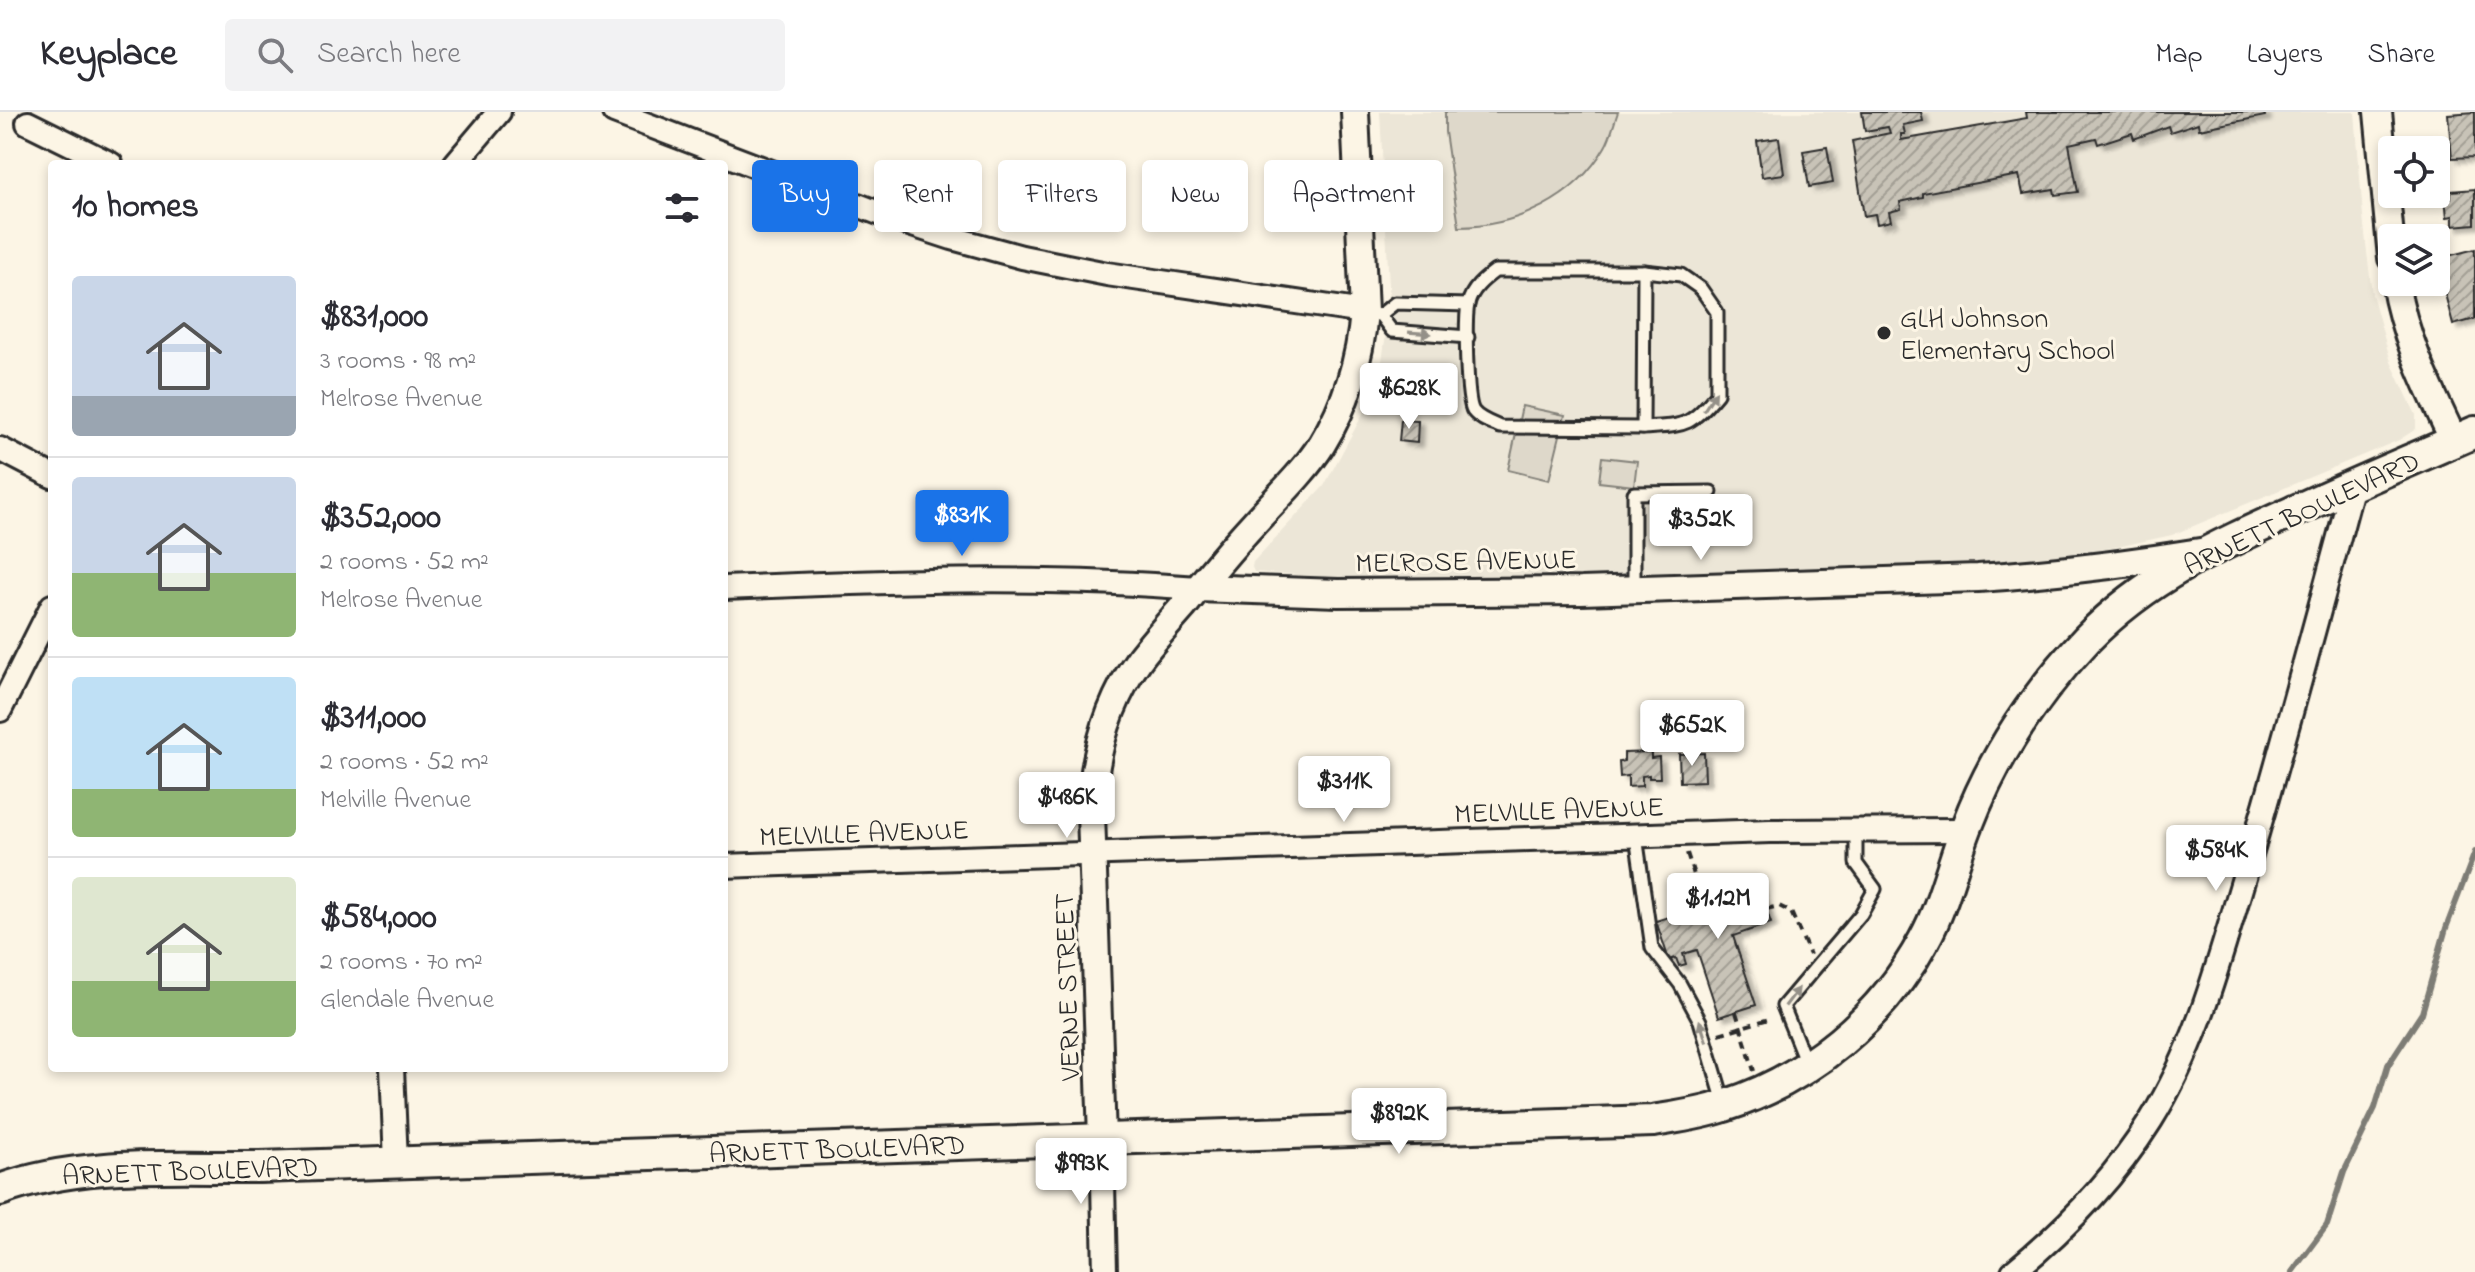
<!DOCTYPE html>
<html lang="en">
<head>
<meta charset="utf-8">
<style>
	:root { --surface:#fff; --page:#f2f2f3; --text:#2b2b33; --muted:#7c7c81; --line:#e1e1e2; --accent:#1a73e8 }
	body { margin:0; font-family:"Indie Flower",sans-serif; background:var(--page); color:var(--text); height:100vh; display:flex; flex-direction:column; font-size:30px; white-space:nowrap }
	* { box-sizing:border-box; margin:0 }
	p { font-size:26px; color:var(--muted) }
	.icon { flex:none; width:44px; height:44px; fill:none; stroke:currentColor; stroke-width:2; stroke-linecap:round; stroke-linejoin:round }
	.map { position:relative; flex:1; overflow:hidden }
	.sheet { position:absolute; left:48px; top:48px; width:680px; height:912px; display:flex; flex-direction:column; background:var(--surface); border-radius:8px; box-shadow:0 4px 12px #0003 }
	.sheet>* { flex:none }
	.top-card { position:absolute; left:752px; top:48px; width:760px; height:72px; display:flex; gap:16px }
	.buttons { position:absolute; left:2378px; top:24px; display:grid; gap:16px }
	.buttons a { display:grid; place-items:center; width:72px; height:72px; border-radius:8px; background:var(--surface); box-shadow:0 4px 12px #0003; font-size:40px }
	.price { position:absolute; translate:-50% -68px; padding:0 18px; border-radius:8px; background:#fff; color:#222; font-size:26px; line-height:52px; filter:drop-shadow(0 2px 4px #0008) }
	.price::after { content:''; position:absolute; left:50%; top:48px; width:24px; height:18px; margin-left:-12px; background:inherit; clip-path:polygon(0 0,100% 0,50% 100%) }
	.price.current { background:var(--accent); color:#fff }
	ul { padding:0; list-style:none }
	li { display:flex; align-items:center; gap:24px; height:200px; padding:0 24px }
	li+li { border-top:2px solid var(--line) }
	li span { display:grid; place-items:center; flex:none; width:224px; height:160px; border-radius:8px; color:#555 }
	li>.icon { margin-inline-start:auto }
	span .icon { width:96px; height:96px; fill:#fffc; stroke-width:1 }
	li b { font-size:34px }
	h2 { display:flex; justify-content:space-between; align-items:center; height:96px; padding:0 24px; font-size:34px }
	.tag { padding:0 28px; border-radius:8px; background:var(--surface); box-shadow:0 4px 12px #0003; font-size:28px; line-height:72px }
	.tag.current { background:var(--accent); color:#fff }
	header { display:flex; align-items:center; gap:48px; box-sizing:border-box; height:112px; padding:0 40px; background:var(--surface); border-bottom:2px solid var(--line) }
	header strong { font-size:38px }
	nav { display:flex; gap:44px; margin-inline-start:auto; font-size:28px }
	.search { width:560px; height:72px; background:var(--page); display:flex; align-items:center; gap:20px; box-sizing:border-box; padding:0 28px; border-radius:8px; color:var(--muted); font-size:30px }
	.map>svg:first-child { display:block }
	.built { fill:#ece6d7 }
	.garden { fill:#ded8ca; stroke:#84827a; stroke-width:2 }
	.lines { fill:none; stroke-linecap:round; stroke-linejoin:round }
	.stream { stroke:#7d7b74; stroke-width:6 }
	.building { fill:url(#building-hatch); stroke:#2b2b2b; stroke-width:2; filter:url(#shadow) }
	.service-casing { stroke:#2b2b2b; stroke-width:17 }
	.minor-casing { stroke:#2b2b2b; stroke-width:28 }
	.tertiary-casing { stroke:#2b2b2b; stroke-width:32 }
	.secondary-casing { stroke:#2b2b2b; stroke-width:36 }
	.path { stroke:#2b2b2b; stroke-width:4; stroke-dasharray:8 6; stroke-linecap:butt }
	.service { stroke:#fcf5e5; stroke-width:11 }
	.minor { stroke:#fcf5e5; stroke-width:22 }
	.tertiary { stroke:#fcf5e5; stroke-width:26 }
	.secondary { stroke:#fcf5e5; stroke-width:30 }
	.oneway { fill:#949088 }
	.poi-dot { fill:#2b2b2b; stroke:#fcf5e5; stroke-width:3 }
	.labels { text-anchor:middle; stroke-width:6; stroke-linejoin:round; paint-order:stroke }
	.poi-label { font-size:28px; fill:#2b2b2b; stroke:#fcf5e5; text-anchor:start }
	.street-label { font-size:28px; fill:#2b2b2b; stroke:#fcf5e5 }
</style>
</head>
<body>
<header>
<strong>Keyplace</strong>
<div class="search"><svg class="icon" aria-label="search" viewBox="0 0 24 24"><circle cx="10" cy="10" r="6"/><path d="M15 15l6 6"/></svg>Search here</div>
<nav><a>Map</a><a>Layers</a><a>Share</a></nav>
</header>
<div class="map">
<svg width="2475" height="1160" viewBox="0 0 2475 1160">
	<defs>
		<pattern id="building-hatch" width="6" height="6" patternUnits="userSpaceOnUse" patternTransform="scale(2)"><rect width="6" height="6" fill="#c8c3b7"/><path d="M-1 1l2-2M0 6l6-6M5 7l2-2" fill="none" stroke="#a39f95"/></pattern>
		<filter id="shadow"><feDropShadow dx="6" dy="4" stdDeviation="2" flood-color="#0004"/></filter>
	</defs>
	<rect width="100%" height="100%" fill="#fcf5e5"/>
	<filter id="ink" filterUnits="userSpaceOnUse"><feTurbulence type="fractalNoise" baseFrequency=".0125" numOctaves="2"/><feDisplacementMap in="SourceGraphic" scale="16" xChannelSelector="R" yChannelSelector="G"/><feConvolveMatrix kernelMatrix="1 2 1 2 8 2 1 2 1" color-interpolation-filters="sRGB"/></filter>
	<g filter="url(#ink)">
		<polygon class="built" points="1380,0 2355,0 2363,105 2372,182 2391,250 2416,303 2416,317 2399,328 2172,423 2085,442 1997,451 1412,468 1340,466 1254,460 1252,455 1253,450 1324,374 1364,300 1382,249 1390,194"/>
		<g class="garden">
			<path d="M1445 0H1618C1614 11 1611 25 1605 35 1575 87 1517 114 1459 115L1445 20Z"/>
			<polygon points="1522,294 1565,303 1549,368 1508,358"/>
			<polygon points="1602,345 1637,349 1634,374 1599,370"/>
		</g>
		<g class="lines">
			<polyline class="stream" points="2292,1160 2327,1113 2344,1060 2375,996 2388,953 2422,901 2446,816 2475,740"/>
		</g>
		<g class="building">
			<polygon points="1862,0 1921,0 1923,9 1903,13 1905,22 1901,22 1901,28 2027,6 2026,0 2264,0 2265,4 2199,17 2198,11 2170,20 2168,14 2134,27 2132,21 2098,32 2096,26 2069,32 2078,80 2055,83 2054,77 2023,82 2019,63 1923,81 1923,85 1900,90 1901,97 1889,100 1891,109 1877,112 1875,102 1864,104 1852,29 1890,21 1888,15 1865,19"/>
			<polygon points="2475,0 2475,45 2452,46 2448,2"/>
			<polygon points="1779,26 1784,62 1762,65 1757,29"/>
			<polygon points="1827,35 1833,71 1809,75 1803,39"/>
			<polygon points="2475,77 2475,112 2453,114 2453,104 2447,105 2445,86 2451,86 2451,79"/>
			<polygon points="2475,137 2475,207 2453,213 2436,147"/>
			<polygon points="1401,308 1418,309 1417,331 1399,329"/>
			<polygon points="1651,640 1651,646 1659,645 1660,666 1649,666 1649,663 1642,664 1642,674 1628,675 1628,664 1620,665 1619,650 1624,649 1624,641"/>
			<polygon points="1704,641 1705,669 1680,670 1679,642"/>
			<polygon points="1743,770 1745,776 1757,772 1771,811 1733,824 1756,893 1719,905 1697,838 1683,842 1686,852 1679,854 1676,846 1669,848 1656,809 1675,803 1673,798 1714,784 1713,780"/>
		</g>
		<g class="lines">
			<g class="service-casing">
				<g id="service">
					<path d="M1495 159H1644L1643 316 1500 315C1491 311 1479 307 1473 299 1466 288 1465 207 1468 192 1472 177 1483 168 1495 159Z"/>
					<polyline points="1365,201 1380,203 1392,219 1468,225"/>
					<polyline points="1380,203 1395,191 1468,193"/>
					<path d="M1643 316C1685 313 1689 316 1717 282V200L1701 177 1681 163 1644 159"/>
					<polyline points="1634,476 1634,381 1711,380"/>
					<polyline points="1636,724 1652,836 1680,872 1700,909 1725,994"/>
					<polyline points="1806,951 1783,894 1861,802 1875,777 1856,751 1856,719"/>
				</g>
			</g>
			<g class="minor-casing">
				<g id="minor">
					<polyline points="614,0 897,108 952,126 1022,145 1107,162 1364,200"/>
					<polyline points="28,11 111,52"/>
					<polyline points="455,52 499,0"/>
					<polyline points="0,337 52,364"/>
					<path d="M724 476C882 469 1040 463 1198 476"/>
					<polyline points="0,598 52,494"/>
					<polyline points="724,754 1770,719 1965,718"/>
					<polyline points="392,956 396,1050"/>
					<polyline points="1102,1027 1105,1160"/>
					<path d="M2013 1160C2067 1116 2114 1067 2151 1008 2199 931 2220 845 2246 759 2284 631 2318 502 2353 373"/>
				</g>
			</g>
			<g class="tertiary-casing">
				<g id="tertiary">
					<polyline points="2378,0 2392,146"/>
					<path d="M2395 170C2404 226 2430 278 2454 329"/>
					<path d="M1198 476 1338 481 1581 479 1978 466C2053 461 2126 452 2200 440"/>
					<path d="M1102 1027 1091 701C1093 646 1107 592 1140 546 1153 529 1168 512 1183 495 1206 466 1229 438 1254 411 1275 388 1306 358 1322 332 1347 291 1360 248 1364 200L1355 0"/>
				</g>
			</g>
			<g class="secondary-casing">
				<path id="secondary" d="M0 1078C82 1048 174 1056 260 1055L1653 1009C1677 1005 1701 1002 1724 994 1809 967 1882 906 1924 828 1944 792 1952 752 1967 714 1994 643 2035 582 2087 527 2148 464 2219 433 2297 398 2356 371 2416 346 2475 320"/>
			</g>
			<g class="path">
				<polyline points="1687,741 1702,788"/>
				<polyline points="1766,797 1779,794 1791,800 1810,843"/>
				<polyline points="1736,900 1754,959"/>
				<polyline points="1719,922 1772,906"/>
			</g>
			<use href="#service" class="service"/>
			<use href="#minor" class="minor"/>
			<use href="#tertiary" class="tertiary"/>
			<use href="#secondary" class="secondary"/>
		</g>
		<defs><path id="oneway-solid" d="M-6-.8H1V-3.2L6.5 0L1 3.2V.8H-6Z" transform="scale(2)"/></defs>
		<g class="oneway">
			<use href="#oneway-solid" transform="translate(1420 221) rotate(4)"/>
			<use href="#oneway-solid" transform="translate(1710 289) rotate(-57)"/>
			<use href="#oneway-solid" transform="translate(1792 885) rotate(-53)"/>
			<use href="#oneway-solid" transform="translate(1703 919) rotate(-108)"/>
		</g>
	</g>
	<circle class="poi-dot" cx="1884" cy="221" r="8"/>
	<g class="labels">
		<g class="poi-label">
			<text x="1900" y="215">GLH Johnson<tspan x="1900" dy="32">Elementary School</tspan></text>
		</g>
		<g class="street-label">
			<text transform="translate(2301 400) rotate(-25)" y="10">ARNETT BOULEVARD</text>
			<text transform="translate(1466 448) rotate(-1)" y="10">MELROSE AVENUE</text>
			<text transform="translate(1559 697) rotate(-2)" y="10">MELVILLE AVENUE</text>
			<text transform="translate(864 720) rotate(-2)" y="10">MELVILLE AVENUE</text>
			<text transform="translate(1066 875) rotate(-92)" y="10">VERNE STREET</text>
			<text transform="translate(837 1036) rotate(-2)" y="10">ARNETT BOULEVARD</text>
			<text transform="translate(190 1058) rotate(-2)" y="10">ARNETT BOULEVARD</text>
		</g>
	</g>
</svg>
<div class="buttons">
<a><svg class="icon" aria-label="locate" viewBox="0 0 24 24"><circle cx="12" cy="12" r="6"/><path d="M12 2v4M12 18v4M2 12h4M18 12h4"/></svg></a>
<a><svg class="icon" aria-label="layers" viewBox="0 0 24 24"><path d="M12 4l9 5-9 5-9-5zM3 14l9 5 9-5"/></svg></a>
</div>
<b class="price" style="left:1409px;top:319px">$628K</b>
<b class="price current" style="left:962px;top:446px">$831K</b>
<b class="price" style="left:1701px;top:450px">$352K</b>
<b class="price" style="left:1692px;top:656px">$652K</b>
<b class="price" style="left:1344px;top:712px">$311K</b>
<b class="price" style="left:1067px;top:728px">$486K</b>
<b class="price" style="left:2216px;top:781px">$584K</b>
<b class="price" style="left:1718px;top:829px">$1.12M</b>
<b class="price" style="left:1399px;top:1044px">$892K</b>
<b class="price" style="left:1081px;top:1094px">$993K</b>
<div class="top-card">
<a class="tag current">Buy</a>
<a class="tag">Rent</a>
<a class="tag">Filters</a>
<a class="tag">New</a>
<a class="tag">Apartment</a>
</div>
<section class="sheet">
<h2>10 homes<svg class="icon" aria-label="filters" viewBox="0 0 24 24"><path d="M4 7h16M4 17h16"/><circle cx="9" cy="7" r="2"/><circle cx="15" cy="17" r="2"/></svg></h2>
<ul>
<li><span style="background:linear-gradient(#c9d6e8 75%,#9aa5b1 0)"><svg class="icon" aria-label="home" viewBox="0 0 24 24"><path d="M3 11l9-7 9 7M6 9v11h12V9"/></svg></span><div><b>$831,000</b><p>3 rooms · 98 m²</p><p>Melrose Avenue</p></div></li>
<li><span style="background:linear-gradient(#c9d6e8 60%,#8fb573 0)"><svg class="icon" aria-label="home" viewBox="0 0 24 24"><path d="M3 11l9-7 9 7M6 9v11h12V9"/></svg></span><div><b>$352,000</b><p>2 rooms · 52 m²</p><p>Melrose Avenue</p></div></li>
<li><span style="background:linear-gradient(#bfe0f5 70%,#8fb573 0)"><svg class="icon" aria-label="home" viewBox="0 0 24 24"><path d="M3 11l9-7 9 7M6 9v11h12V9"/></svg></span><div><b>$311,000</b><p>2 rooms · 52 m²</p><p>Melville Avenue</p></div></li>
<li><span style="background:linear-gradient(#dfe7d0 65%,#8fb573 0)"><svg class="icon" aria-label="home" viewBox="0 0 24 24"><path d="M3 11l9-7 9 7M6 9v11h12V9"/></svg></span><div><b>$584,000</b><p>2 rooms · 70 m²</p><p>Glendale Avenue</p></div></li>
</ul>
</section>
</div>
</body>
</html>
